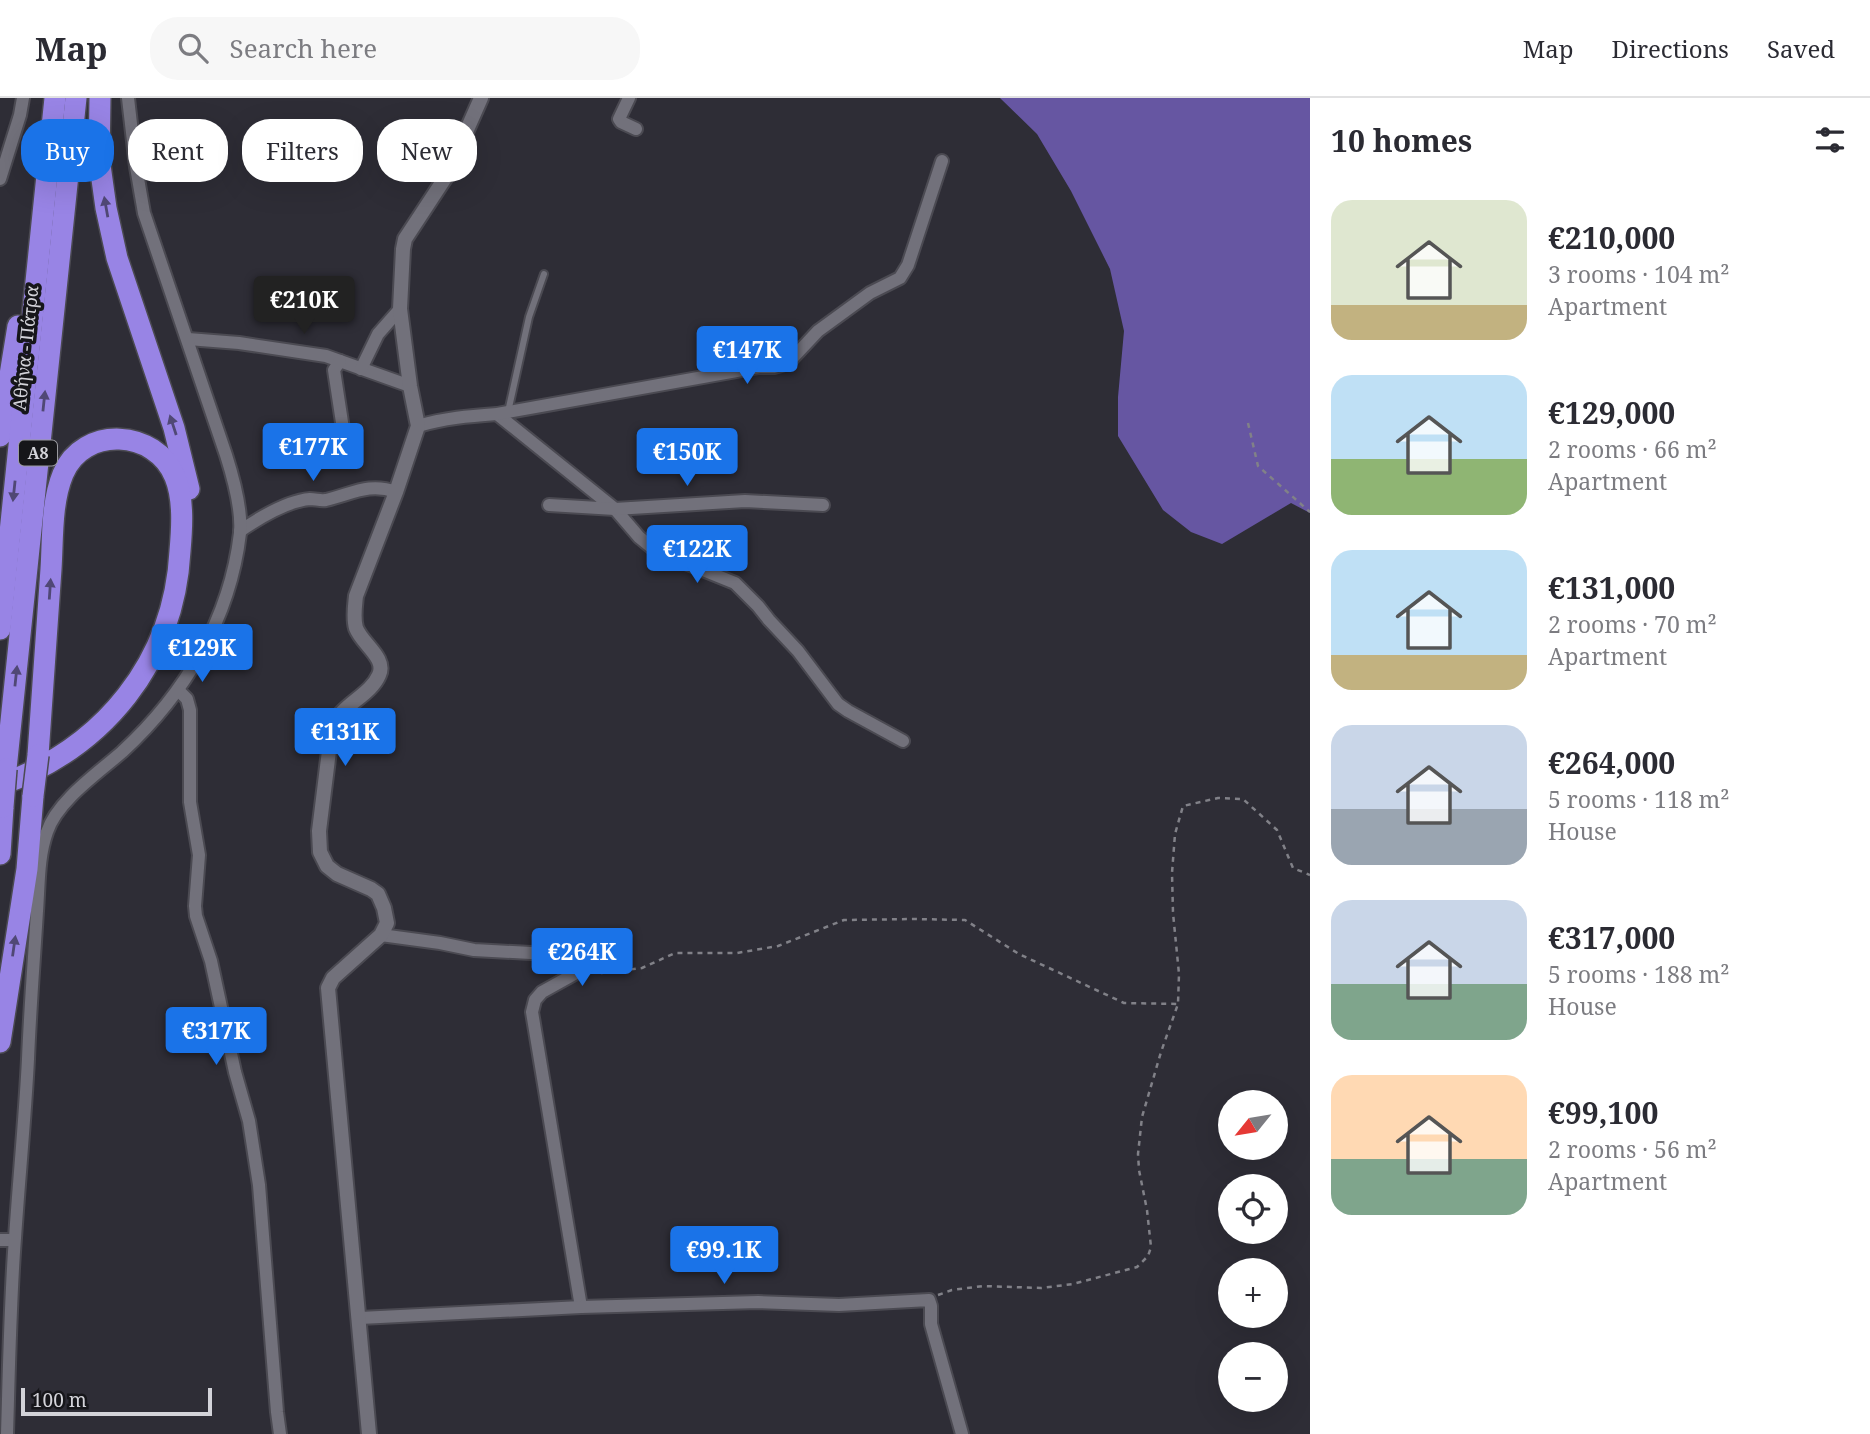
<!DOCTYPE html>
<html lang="en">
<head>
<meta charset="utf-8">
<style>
	:root { --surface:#fff; --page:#f7f7f7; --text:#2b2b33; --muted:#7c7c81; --line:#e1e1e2; --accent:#1a73e8 }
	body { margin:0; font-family:"Noto Serif",serif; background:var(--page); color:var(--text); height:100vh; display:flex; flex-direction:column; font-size:26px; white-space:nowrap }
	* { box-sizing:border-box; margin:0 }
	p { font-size:23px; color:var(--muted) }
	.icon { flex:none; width:38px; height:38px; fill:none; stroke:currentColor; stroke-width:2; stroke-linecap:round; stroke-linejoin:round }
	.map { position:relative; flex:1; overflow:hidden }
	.drawer { display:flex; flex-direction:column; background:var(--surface); width:560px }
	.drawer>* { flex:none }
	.guide { position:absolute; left:21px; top:21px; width:665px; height:63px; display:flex; gap:14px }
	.needle { width:46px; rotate:240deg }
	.tools { position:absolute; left:1218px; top:992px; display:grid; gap:14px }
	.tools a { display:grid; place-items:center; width:70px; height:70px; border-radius:50%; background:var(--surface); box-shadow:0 7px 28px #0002; font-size:35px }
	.scale { position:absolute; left:21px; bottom:18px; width:191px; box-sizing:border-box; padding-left:7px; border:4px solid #d3d3d9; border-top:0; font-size:19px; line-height:24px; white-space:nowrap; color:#d3d3d9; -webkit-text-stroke:5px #16161a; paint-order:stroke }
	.price { position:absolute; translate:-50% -60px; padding:0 16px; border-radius:7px; background:var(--accent); color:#fff; font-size:23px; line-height:46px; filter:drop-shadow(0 2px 4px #0008) }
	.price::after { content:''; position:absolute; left:50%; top:42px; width:21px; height:16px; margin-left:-10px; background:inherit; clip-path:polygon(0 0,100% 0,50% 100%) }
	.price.selected { background:#222; color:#fff }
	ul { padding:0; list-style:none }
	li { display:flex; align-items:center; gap:21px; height:175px; padding:0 21px }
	li span { display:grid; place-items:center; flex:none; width:196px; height:140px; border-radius:21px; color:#555 }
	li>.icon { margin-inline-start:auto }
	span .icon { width:84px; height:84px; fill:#fffc; stroke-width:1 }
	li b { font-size:30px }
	h2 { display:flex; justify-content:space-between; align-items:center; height:84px; padding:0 21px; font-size:30px }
	.tag { padding:0 24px; border-radius:28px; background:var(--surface); box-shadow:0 7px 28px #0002; font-size:24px; line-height:63px }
	.tag.selected { background:var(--accent); color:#fff }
	header { display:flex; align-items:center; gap:42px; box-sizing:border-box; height:98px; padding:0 35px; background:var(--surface); border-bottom:2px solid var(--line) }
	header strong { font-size:33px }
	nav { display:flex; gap:38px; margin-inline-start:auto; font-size:24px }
	.search { width:490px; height:63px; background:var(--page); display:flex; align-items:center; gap:18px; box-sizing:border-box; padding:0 24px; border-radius:28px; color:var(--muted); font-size:26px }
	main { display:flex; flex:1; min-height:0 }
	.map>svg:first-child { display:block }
	.forest { fill:#6656a2 }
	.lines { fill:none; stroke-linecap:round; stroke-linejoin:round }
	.service-casing { stroke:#4b4a52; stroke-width:10 }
	.minor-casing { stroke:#4b4a52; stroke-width:16 }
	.tertiary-casing { stroke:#4b4a52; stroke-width:18 }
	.motorway-casing { stroke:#4b4a52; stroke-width:24 }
	.path { stroke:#818188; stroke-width:2.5; stroke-dasharray:5 5; stroke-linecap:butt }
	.service { stroke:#72717b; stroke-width:6 }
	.minor { stroke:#72717b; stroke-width:12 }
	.tertiary { stroke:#72717b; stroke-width:14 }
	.motorway { stroke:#9884e5; stroke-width:21 }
	.motorway-bridge-casing { stroke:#4b4a52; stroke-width:24; stroke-linecap:butt }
	.motorway-bridge { stroke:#9884e5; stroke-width:21 }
	.oneway { fill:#504875 }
	.labels { text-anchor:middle; stroke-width:7; stroke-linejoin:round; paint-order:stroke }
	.shield { fill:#16161a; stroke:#9a9aa0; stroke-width:2 }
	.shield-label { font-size:16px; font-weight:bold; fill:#d3d3d9 }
	.street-label { font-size:18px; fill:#d3d3d9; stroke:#16161a }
</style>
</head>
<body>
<header>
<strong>Map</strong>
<div class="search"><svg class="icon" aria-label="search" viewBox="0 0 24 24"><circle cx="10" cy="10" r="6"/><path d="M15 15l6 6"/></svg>Search here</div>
<nav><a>Map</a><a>Directions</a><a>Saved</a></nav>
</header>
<main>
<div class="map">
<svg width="1310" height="1336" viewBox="0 0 1310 1336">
	<rect width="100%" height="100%" fill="#2e2d36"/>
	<polygon class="forest" points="1000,0 1310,0 1310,415 1291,405 1222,446 1191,434 1163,412 1118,338 1118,299 1124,233 1110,171 1071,93 1037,36"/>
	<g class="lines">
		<g class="service-casing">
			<polyline id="service" points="508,314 529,219 544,176"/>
		</g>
		<g class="minor-casing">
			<g id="minor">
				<polyline points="629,0 619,21 621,24 636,31"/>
				<polyline points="0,81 20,17 23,0"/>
				<polyline points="188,241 239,245 326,258 410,288"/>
				<polyline points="340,263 334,272 343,331"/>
				<polyline points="361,271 378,236 400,211"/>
				<polyline points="497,316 615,411 639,439 656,453 735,485 758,508 769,522 798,553 838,606 848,613 903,643"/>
				<path d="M418 328C444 320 470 318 497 316L759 269H774L788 265 818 233 870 195 900 180 908 167 942 63"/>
				<polyline points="549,407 615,411 745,403 823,407"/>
				<path d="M240 433C259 420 286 403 310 401 316 401 320 403 326 402 352 396 369 384 396 394"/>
				<polyline points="178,592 187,601 190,612 190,704 199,757 195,808 196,818 211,863 235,974 249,1023 259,1087 277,1314 280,1336"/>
				<polyline points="381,837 440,845 474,852 531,855 556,852 600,838 609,838 613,841 615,850 612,855 542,894 535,902 532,914 581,1209"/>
				<polyline points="0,1142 14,1142"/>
				<polyline points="360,1220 581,1209 758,1204 839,1207 929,1202 931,1208 931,1226 962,1336"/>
				<path d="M7 1336C9 1271 10 1205 15 1140 19 1080 25 1021 28 961 30 911 34 862 37 813 39 787 38 759 47 734 57 703 98 675 122 654 185 596 230 521 240 435 242 413 233 379 226 357L144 115 136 69 128 0"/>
			</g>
		</g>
		<g class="tertiary-casing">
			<path id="tertiary" d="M369 1336 328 890 333 880 381 837 387 825 384 810 378 796 371 791 337 776 327 768 320 754 319 733 332 629C342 606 370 598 379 577 387 560 362 546 356 530 353 520 355 508 356 498L396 394 418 328 410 288 400 211 403 151 405 141 447 77 481 0"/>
		</g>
		<g class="motorway-casing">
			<g id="motorway">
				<polyline points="100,0 99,60 106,110 117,160 174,330 189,391"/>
				<polyline points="0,338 18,228"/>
				<polyline points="0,531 55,0"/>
				<polyline points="6,671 76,0"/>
				<path d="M0 687C104 650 174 564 180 453 182 430 184 401 175 379 156 331 83 327 63 376 51 405 53 441 51 471 47 533 42 595 38 657"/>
				<polyline points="0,756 3,709"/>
				<polyline points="0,944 27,771 33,698"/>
			</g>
		</g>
		<g class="path">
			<polyline points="1248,325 1258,368 1310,414"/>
			<polyline points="601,875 642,870 675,855 737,855 778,848 844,822 915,821 965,822 1019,856 1124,905 1178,906"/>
			<polyline points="938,1197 952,1192 983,1188 1041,1190 1073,1186 1137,1169 1148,1158 1151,1149 1147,1112 1139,1072 1138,1056 1142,1019 1161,954 1178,906 1179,876 1173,815 1172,775 1175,736 1183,708 1218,700 1243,701 1277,732 1293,770 1310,777"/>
		</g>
		<use href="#service" class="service"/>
		<use href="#minor" class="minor"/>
		<use href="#tertiary" class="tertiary"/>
		<use href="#motorway" class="motorway"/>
		<g class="motorway-bridge-casing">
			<g id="motorway-bridge">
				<polyline points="33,698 38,657"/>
				<polyline points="3,709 6,671"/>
			</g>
		</g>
		<use href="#motorway-bridge" class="motorway-bridge"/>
	</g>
	<defs><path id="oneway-solid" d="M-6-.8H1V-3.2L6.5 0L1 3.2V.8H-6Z" transform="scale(1.75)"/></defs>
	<g class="oneway">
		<use href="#oneway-solid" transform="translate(106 109) rotate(-100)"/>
		<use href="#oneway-solid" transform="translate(44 303) rotate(-84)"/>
		<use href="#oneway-solid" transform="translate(173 327) rotate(-108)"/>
		<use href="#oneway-solid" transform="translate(14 393) rotate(96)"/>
		<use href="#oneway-solid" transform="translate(50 491) rotate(-86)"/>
		<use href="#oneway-solid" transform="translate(16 578) rotate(-84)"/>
		<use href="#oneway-solid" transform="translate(14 848) rotate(-82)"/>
	</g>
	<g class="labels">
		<rect class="shield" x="19" y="342.5" width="38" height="25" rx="5"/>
		<g class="shield-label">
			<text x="38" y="361">Α8</text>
		</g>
		<g class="street-label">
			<text transform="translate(26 250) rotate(-84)" y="6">Αθήνα - Πάτρα</text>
		</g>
	</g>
</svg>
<div class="tools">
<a><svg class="needle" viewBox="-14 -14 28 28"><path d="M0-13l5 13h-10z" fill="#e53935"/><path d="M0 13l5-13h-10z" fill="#7c7c81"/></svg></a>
<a><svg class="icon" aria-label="locate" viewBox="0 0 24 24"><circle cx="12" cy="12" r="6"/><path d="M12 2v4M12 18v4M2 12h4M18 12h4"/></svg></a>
<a>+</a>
<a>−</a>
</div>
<div class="scale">100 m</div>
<b class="price selected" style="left:304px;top:238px">€210K</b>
<b class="price" style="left:747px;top:288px">€147K</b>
<b class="price" style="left:313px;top:385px">€177K</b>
<b class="price" style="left:687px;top:390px">€150K</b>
<b class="price" style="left:697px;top:487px">€122K</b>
<b class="price" style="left:202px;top:586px">€129K</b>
<b class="price" style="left:345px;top:670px">€131K</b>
<b class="price" style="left:582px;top:890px">€264K</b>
<b class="price" style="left:216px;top:969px">€317K</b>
<b class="price" style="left:724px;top:1188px">€99.1K</b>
<div class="guide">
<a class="tag selected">Buy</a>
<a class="tag">Rent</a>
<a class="tag">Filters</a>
<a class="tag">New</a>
</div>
</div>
<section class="drawer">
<h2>10 homes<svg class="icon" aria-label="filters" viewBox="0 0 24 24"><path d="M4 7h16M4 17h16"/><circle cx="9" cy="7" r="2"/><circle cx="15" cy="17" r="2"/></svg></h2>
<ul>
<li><span style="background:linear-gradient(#dfe7d0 75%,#c2b280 0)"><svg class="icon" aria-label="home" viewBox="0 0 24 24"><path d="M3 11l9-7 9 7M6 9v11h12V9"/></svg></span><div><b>€210,000</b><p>3 rooms · 104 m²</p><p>Apartment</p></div></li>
<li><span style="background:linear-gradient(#bfe0f5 60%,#8fb573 0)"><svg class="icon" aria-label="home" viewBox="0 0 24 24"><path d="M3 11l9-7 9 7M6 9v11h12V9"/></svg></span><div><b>€129,000</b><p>2 rooms · 66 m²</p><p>Apartment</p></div></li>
<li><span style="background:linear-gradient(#bfe0f5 75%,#c2b280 0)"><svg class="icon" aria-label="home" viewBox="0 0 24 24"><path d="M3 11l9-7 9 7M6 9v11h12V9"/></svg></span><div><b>€131,000</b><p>2 rooms · 70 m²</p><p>Apartment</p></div></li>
<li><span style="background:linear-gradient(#c9d6e8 60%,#9aa5b1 0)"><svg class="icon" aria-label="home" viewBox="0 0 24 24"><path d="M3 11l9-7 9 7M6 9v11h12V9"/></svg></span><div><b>€264,000</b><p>5 rooms · 118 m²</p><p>House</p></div></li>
<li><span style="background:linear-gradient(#c9d6e8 60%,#7fa58c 0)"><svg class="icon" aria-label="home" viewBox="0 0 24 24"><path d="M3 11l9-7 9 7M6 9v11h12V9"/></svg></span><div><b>€317,000</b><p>5 rooms · 188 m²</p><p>House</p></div></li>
<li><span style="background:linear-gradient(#ffd9b3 60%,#7fa58c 0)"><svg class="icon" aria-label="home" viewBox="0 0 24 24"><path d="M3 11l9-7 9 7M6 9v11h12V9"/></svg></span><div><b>€99,100</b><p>2 rooms · 56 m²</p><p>Apartment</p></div></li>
</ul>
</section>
</main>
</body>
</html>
